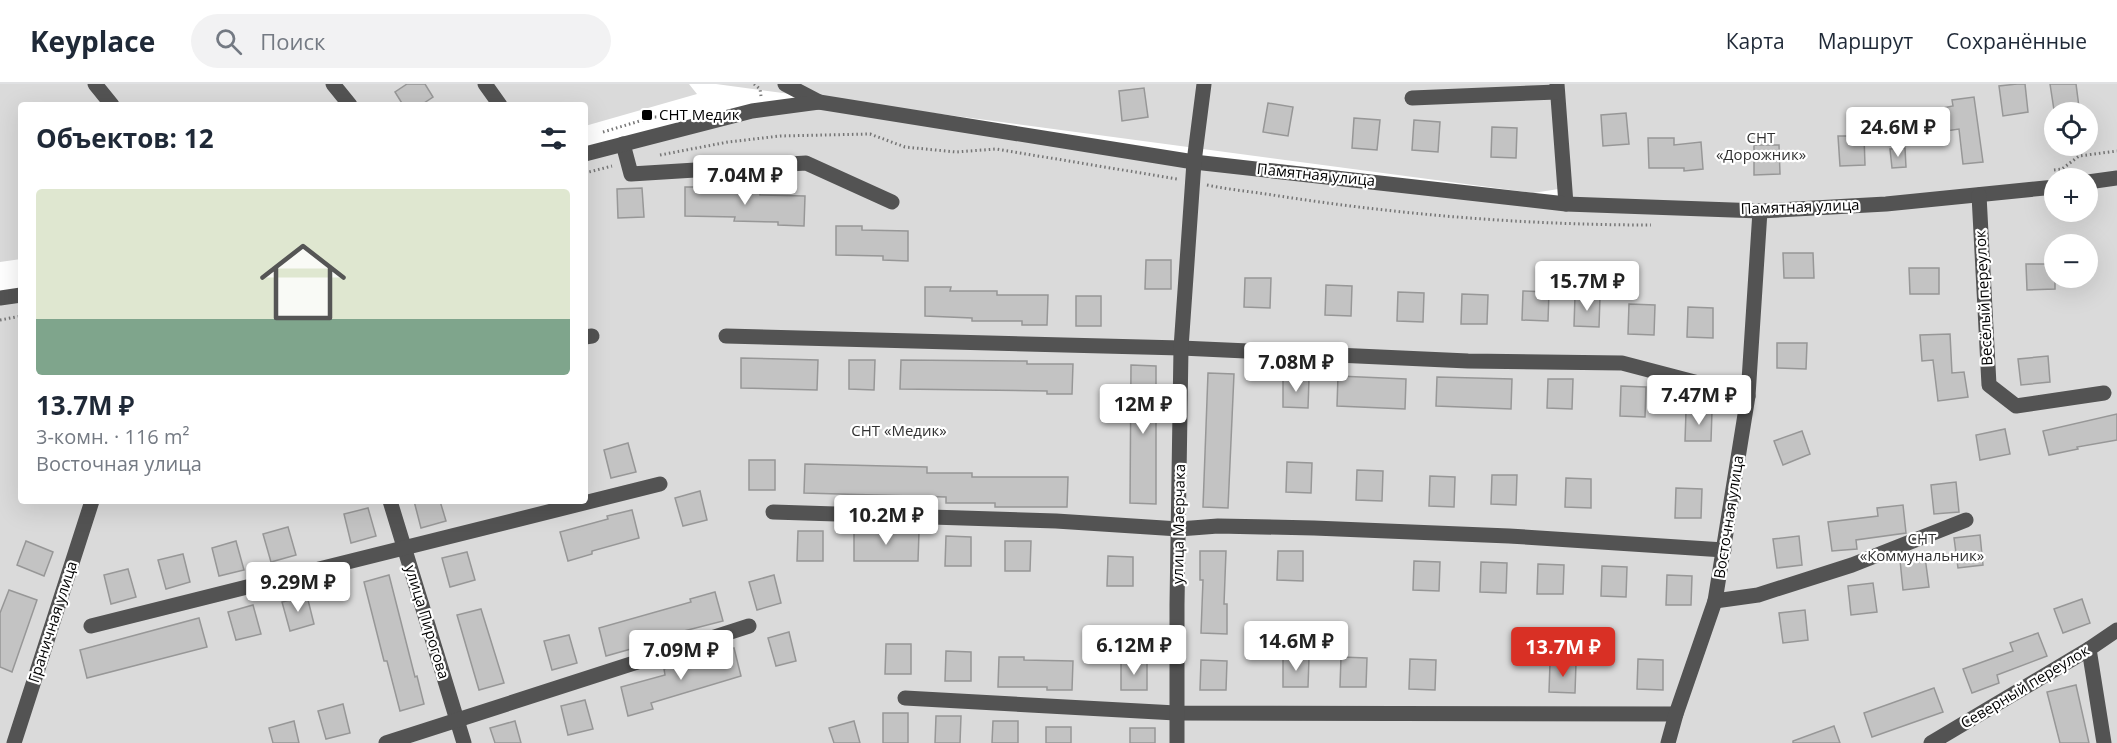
<!DOCTYPE html>
<html lang="ru">
<head>
<meta charset="utf-8">
<style>
	:root { --surface:#fff; --page:#f2f2f3; --text:#1f2937; --muted:#747a83; --line:#e0e1e3; --accent:#d93025 }
	body { margin:0; font-family:"Open Sans",sans-serif; background:var(--page); color:var(--text); height:100vh; display:flex; flex-direction:column; font-size:22px; white-space:nowrap }
	* { box-sizing:border-box; margin:0 }
	p { font-size:20px; color:var(--muted) }
	.icon { flex:none; width:33px; height:33px; fill:none; stroke:currentColor; stroke-width:2; stroke-linecap:round; stroke-linejoin:round }
	.map { position:relative; flex:1; overflow:hidden }
	.details { position:absolute; left:18px; top:18px; width:570px; height:402px; display:flex; flex-direction:column; background:var(--surface); border-radius:6px; box-shadow:0 6px 24px #0002 }
	.details>* { flex:none }
	.tools { position:absolute; left:2044px; top:18px; display:grid; gap:12px }
	.tools a { display:grid; place-items:center; width:54px; height:54px; border-radius:50%; background:var(--surface); box-shadow:0 6px 24px #0002; font-size:30px }
	.price { position:absolute; translate:-50% -51px; padding:0 14px; border-radius:6px; background:#fff; color:#222; font-size:20px; line-height:39px; filter:drop-shadow(0 2px 3px #0008) }
	.price::after { content:''; position:absolute; left:50%; top:36px; width:18px; height:14px; margin-left:-9px; background:inherit; clip-path:polygon(0 0,100% 0,50% 100%) }
	.price.selected { background:var(--accent); color:#fff }
	ul { padding:0; list-style:none }
	li { display:grid; align-content:center; gap:12px; height:318px; padding:0 18px }
	li span { display:grid; place-items:center; height:186px; border-radius:6px; color:#555 }
	li>.icon { margin-inline-start:auto }
	span .icon { width:108px; height:108px; fill:#fffc; stroke-width:1 }
	li b { font-size:26px }
	h2 { display:flex; justify-content:space-between; align-items:center; height:72px; padding:0 18px; font-size:26px }
	header { display:flex; align-items:center; gap:36px; box-sizing:border-box; height:84px; padding:0 30px; background:var(--surface); border-bottom:2px solid var(--line) }
	header strong { font-size:28px }
	nav { display:flex; gap:33px; margin-inline-start:auto; font-size:21px }
	.search { width:420px; height:54px; background:var(--page); display:flex; align-items:center; gap:15px; box-sizing:border-box; padding:0 21px; border-radius:33px; color:var(--muted); font-size:22px }
	.map>svg:first-child { display:block }
	.green { fill:#dadada; fill-rule:evenodd }
	.building { fill:#c3c3c3; stroke:#979797; stroke-width:1.5 }
	.lines { fill:none; stroke-linecap:round; stroke-linejoin:round }
	.path { stroke:#757575; stroke-width:3; stroke-dasharray:1.5 3; stroke-linecap:butt }
	.minor { stroke:#535353; stroke-width:15 }
	.poi-dot { fill:#000; stroke:#fff; stroke-width:2 }
	.labels { text-anchor:middle; stroke-width:4.5; stroke-linejoin:round; paint-order:stroke }
	.poi-label { font-size:15px; fill:#000; stroke:#fff; text-anchor:start }
	.park-label { font-size:15px; fill:#313131; stroke:#fff }
	.street-label { font-size:15px; fill:#000; stroke:#fff }
</style>
</head>
<body>
<header>
<strong>Keyplace</strong>
<div class="search"><svg class="icon" aria-label="search" viewBox="0 0 24 24"><circle cx="10" cy="10" r="6"/><path d="M15 15l6 6"/></svg>Поиск</div>
<nav><a>Карта</a><a>Маршрут</a><a>Сохранённые</a></nav>
</header>
<div class="map">
<svg width="2117" height="659" viewBox="0 0 2117 659">
	<rect width="100%" height="100%" fill="#fff"/>
	<g class="green">
		<polygon points="0,0 689,0 697,10 585,42 585,21 21,21 21,175 0,178"/>
		<path d="M716 0H2117V659H0V214L21 211V417H585V70L819 18 1194 78 1566 120 1565 104 1533 109ZM2055 28H2088V62H2055ZM2055 94H2088V128H2055ZM2055 160H2088V194H2055Z"/>
	</g>
	<g class="building">
		<polygon points="407,0 425,0 433,13 421,21 403,21 395,8"/>
		<polygon points="2017,0 2025,0 2028,28 2003,32 1999,2"/>
		<polygon points="2050,0 2076,0 2079,23 2054,26"/>
		<polygon points="1144,4 1148,33 1122,37 1119,7"/>
		<polygon points="1974,13 1983,78 1963,80 1959,45 1946,47 1942,24 1953,22 1952,16"/>
		<polygon points="1268,19 1293,23 1288,52 1263,48"/>
		<polygon points="1626,29 1629,60 1603,62 1601,31"/>
		<polygon points="1354,34 1380,36 1377,66 1352,64"/>
		<polygon points="1414,36 1440,38 1438,68 1412,66"/>
		<polygon points="1492,43 1517,44 1516,74 1491,73"/>
		<polygon points="1838,52 1864,52 1865,81 1840,82"/>
		<polygon points="1648,54 1674,54 1674,61 1701,58 1703,85 1684,87 1684,84 1649,84"/>
		<polygon points="1754,61 1779,61 1780,90 1754,91"/>
		<polygon points="1905,64 1906,83 1892,84 1890,65"/>
		<polygon points="685,103 711,103 711,107 760,108 760,111 805,112 804,142 778,141 778,138 734,137 735,133 685,132"/>
		<polygon points="642,104 644,133 618,134 617,105"/>
		<polygon points="836,142 862,142 862,146 908,147 908,177 883,176 883,172 836,171"/>
		<polygon points="1783,169 1813,169 1814,194 1784,194"/>
		<polygon points="1146,176 1171,176 1171,205 1145,205"/>
		<polygon points="2026,180 2055,180 2055,205 2027,206"/>
		<polygon points="1909,184 1939,184 1939,210 1910,210"/>
		<polygon points="1245,194 1271,194 1270,224 1244,223"/>
		<polygon points="1326,201 1352,202 1351,232 1325,231"/>
		<polygon points="925,203 951,203 950,207 997,207 997,211 1048,211 1047,241 1022,241 1022,237 972,237 972,234 925,232"/>
		<polygon points="1523,207 1549,208 1548,237 1522,236"/>
		<polygon points="1398,208 1424,209 1423,238 1397,237"/>
		<polygon points="1462,210 1488,211 1487,240 1461,240"/>
		<rect x="1076" y="212" width="25" height="30"/>
		<polygon points="1575,212 1600,213 1599,243 1574,242"/>
		<polygon points="1629,220 1655,221 1654,251 1628,250"/>
		<polygon points="1688,223 1713,224 1713,254 1687,253"/>
		<polygon points="1950,250 1952,289 1964,288 1968,313 1938,317 1933,276 1922,277 1920,251"/>
		<polygon points="1777,259 1807,259 1806,285 1777,284"/>
		<polygon points="2048,272 2050,298 2021,301 2018,275"/>
		<polygon points="741,274 818,276 817,306 741,304"/>
		<polygon points="849,276 875,276 874,306 849,305"/>
		<polygon points="901,276 1027,277 1027,280 1073,280 1072,310 1047,310 1047,307 900,305"/>
		<polygon points="1131,281 1156,282 1156,420 1130,419"/>
		<polygon points="1208,289 1234,290 1228,424 1203,423"/>
		<polygon points="1338,292 1406,295 1405,325 1337,322"/>
		<polygon points="1437,293 1512,295 1511,325 1436,322"/>
		<polygon points="1283,294 1309,295 1308,324 1283,323"/>
		<polygon points="1548,295 1573,295 1572,325 1547,324"/>
		<polygon points="1621,302 1646,303 1645,333 1620,332"/>
		<polygon points="1686,327 1712,327 1711,357 1685,357"/>
		<polygon points="2117,330 2117,356 2077,363 2078,365 2049,371 2043,347"/>
		<polygon points="2005,345 2010,370 1980,376 1976,351"/>
		<polygon points="1802,347 1810,370 1783,381 1774,357"/>
		<polygon points="628,359 636,388 611,394 604,366"/>
		<rect x="749" y="376" width="26" height="30"/>
		<polygon points="1287,378 1312,379 1311,409 1286,408"/>
		<polygon points="805,380 927,383 927,389 972,389 972,393 1068,393 1067,423 995,423 995,419 946,419 946,413 804,409"/>
		<polygon points="1357,386 1383,387 1382,417 1356,416"/>
		<polygon points="1492,391 1517,391 1516,421 1491,420"/>
		<polygon points="1430,392 1455,393 1454,423 1429,422"/>
		<polygon points="1566,394 1591,395 1591,424 1565,423"/>
		<polygon points="1956,398 1959,428 1934,430 1931,401"/>
		<polygon points="1676,404 1702,405 1701,434 1675,434"/>
		<polygon points="700,407 707,436 683,442 675,414"/>
		<polygon points="414,417 440,417 446,437 421,444"/>
		<polygon points="1903,421 1906,449 1856,456 1857,465 1832,467 1828,438 1878,432 1877,424"/>
		<polygon points="368,424 376,452 351,459 344,430"/>
		<polygon points="632,426 639,454 592,467 592,470 568,477 560,448 608,435 607,432"/>
		<polygon points="288,443 296,471 271,478 263,450"/>
		<polygon points="798,447 823,447 823,477 797,477"/>
		<polygon points="854,447 919,448 918,477 854,477"/>
		<polygon points="1980,451 1983,481 1958,484 1954,454"/>
		<polygon points="946,452 971,453 971,482 945,482"/>
		<polygon points="1799,452 1802,481 1777,484 1773,455"/>
		<polygon points="26,457 53,468 44,492 17,481"/>
		<polygon points="236,457 244,486 219,492 212,464"/>
		<polygon points="1005,457 1031,457 1030,487 1005,487"/>
		<polygon points="1200,467 1226,467 1224,520 1227,520 1227,550 1201,549 1203,496 1200,496"/>
		<polygon points="1278,467 1303,467 1303,497 1277,496"/>
		<polygon points="467,468 475,496 450,503 442,474"/>
		<polygon points="183,470 190,498 166,505 158,476"/>
		<polygon points="1108,472 1133,473 1133,502 1107,502"/>
		<polygon points="1925,473 1929,503 1903,506 1900,476"/>
		<polygon points="1414,477 1440,478 1439,507 1413,506"/>
		<polygon points="1481,478 1507,479 1506,509 1480,508"/>
		<polygon points="1538,480 1564,481 1563,510 1537,510"/>
		<polygon points="1602,482 1627,483 1626,513 1601,512"/>
		<polygon points="128,485 136,513 111,520 104,491"/>
		<polygon points="389,491 415,593 417,592 424,620 400,627 387,577 384,577 364,498"/>
		<polygon points="774,491 781,519 757,526 749,498"/>
		<polygon points="1667,491 1692,492 1691,521 1666,521"/>
		<polygon points="1873,499 1877,528 1851,531 1848,502"/>
		<polygon points="9,506 37,516 12,588 0,583 0,529"/>
		<polygon points="715,508 723,537 676,549 677,552 606,572 599,544 691,518 690,515"/>
		<polygon points="307,512 314,540 290,547 282,518"/>
		<polygon points="2082,515 2090,539 2063,549 2054,525"/>
		<polygon points="253,521 261,550 236,556 228,528"/>
		<polygon points="481,525 504,599 479,606 457,531"/>
		<polygon points="1805,526 1808,556 1783,559 1779,529"/>
		<polygon points="199,534 207,563 87,594 80,566"/>
		<polygon points="789,548 796,577 776,582 768,554"/>
		<polygon points="2038,549 2047,572 1997,591 1999,599 1972,609 1963,585 2013,567 2010,559"/>
		<polygon points="569,551 577,579 552,586 544,557"/>
		<polygon points="886,560 911,560 911,590 885,590"/>
		<polygon points="734,564 741,592 651,619 653,625 628,632 621,603 665,591 664,585"/>
		<polygon points="946,567 971,568 971,597 945,597"/>
		<polygon points="999,573 1024,573 1024,576 1073,577 1072,606 1047,606 1047,603 998,603"/>
		<polygon points="1283,573 1309,574 1308,603 1283,603"/>
		<polygon points="1341,573 1367,574 1366,603 1340,603"/>
		<polygon points="1410,575 1436,576 1435,606 1409,605"/>
		<polygon points="1638,575 1663,576 1663,606 1637,605"/>
		<polygon points="1201,576 1227,577 1226,606 1200,606"/>
		<rect x="1121" y="577" width="26" height="29"/>
		<polygon points="1550,579 1576,579 1575,609 1549,608"/>
		<polygon points="2076,601 2089,659 2060,659 2047,608"/>
		<polygon points="1934,604 1943,628 1872,653 1864,629"/>
		<polygon points="585,616 593,645 568,651 561,622"/>
		<polygon points="343,620 350,649 326,655 318,627"/>
		<rect x="883" y="629" width="25" height="30"/>
		<polygon points="936,632 961,632 960,659 935,659"/>
		<polygon points="294,637 299,659 273,659 269,644"/>
		<polygon points="515,637 521,659 495,659 490,644"/>
		<polygon points="854,637 860,659 834,659 829,644"/>
		<polygon points="993,637 1018,637 1018,659 992,659"/>
		<polygon points="1834,642 1840,659 1793,659 1793,657"/>
		<rect x="1046" y="643" width="25" height="16"/>
		<rect x="1130" y="644" width="25" height="15"/>
	</g>
	<g class="lines">
		<g class="path">
			<polyline points="754,0 760,5 761,12"/>
			<polyline points="603,48 653,33 660,33"/>
			<polyline points="660,71 728,58 780,52 870,50 905,63 956,68 996,65 1177,95"/>
			<polyline points="2054,86 2062,85 2079,72 2117,67"/>
			<polyline points="585,89 612,82"/>
			<path d="M1207 101C1231 106 1255 108 1279 112 1402 131 1527 141 1651 141"/>
			<polyline points="0,236 21,232"/>
		</g>
		<g class="minor">
			<polyline points="95,0 112,21"/>
			<polyline points="333,0 350,21"/>
			<polyline points="485,0 500,21"/>
			<polyline points="785,0 819,18"/>
			<polyline points="1557,0 1566,120"/>
			<polyline points="1412,14 1557,8"/>
			<polyline points="623,60 631,90 806,79 892,118"/>
			<polyline points="585,70 752,27 819,18 1194,78 1566,120 1760,127 1886,120 2055,103"/>
			<polyline points="2088,98 2117,94"/>
			<polyline points="1979,111 1989,301 2016,322 2104,309"/>
			<polyline points="0,214 21,211"/>
			<polyline points="726,252 1181,264 1468,277 1622,279 1748,312"/>
			<polyline points="585,253 592,252"/>
			<polyline points="390,417 464,659"/>
			<polyline points="773,428 1056,437 1179,445 1218,442 1314,444 1509,452 1724,466"/>
			<polyline points="1715,517 1758,511 1852,481 1966,436"/>
			<polyline points="91,542 660,400"/>
			<polyline points="2089,565 2104,659"/>
			<polyline points="905,614 1176,629 1676,630"/>
			<polyline points="14,659 92,417"/>
			<polyline points="386,659 749,542"/>
			<polyline points="1177,659 1177,521 1181,264 1194,78 1204,0"/>
			<polyline points="1668,659 1676,630 1715,517 1748,312 1760,127"/>
			<polyline points="1931,659 2089,565 2117,546"/>
		</g>
	</g>
	<rect class="poi-dot" x="641" y="25" width="12" height="12" rx="3"/>
	<g class="labels">
		<g class="poi-label">
			<text x="659" y="36">СНТ Медик</text>
		</g>
		<g class="park-label">
			<text x="1761" y="59">СНТ<tspan x="1761" dy="17">«Дорожник»</tspan></text>
			<text x="899" y="352">СНТ «Медик»</text>
			<text x="1922" y="460">СНТ<tspan x="1922" dy="17">«Коммунальник»</tspan></text>
		</g>
		<g class="street-label">
			<text transform="translate(1316 91) rotate(6)" y="5">Памятная улица</text>
			<text transform="translate(1800 123) rotate(-2)" y="5">Памятная улица</text>
			<text transform="translate(1984 214) rotate(-93)" y="5">Весёлый переулок</text>
			<text transform="translate(1729 433) rotate(-81)" y="5">Восточная улица</text>
			<text transform="translate(1179 440) rotate(-89)" y="5">улица Маерчака</text>
			<text transform="translate(53 538) rotate(-72)" y="5">Граничная улица</text>
			<text transform="translate(427 538) rotate(73)" y="5">улица Пирогова</text>
			<text transform="translate(2025 603) rotate(-31)" y="5">Северный переулок</text>
		</g>
	</g>
</svg>
<div class="tools">
<a><svg class="icon" aria-label="locate" viewBox="0 0 24 24"><circle cx="12" cy="12" r="6"/><path d="M12 2v4M12 18v4M2 12h4M18 12h4"/></svg></a>
<a>+</a>
<a>−</a>
</div>
<b class="price" style="left:1898px;top:74px">24.6M ₽</b>
<b class="price" style="left:745px;top:122px">7.04M ₽</b>
<b class="price" style="left:1587px;top:228px">15.7M ₽</b>
<b class="price" style="left:1296px;top:309px">7.08M ₽</b>
<b class="price" style="left:1699px;top:342px">7.47M ₽</b>
<b class="price" style="left:1143px;top:351px">12M ₽</b>
<b class="price" style="left:886px;top:462px">10.2M ₽</b>
<b class="price" style="left:298px;top:529px">9.29M ₽</b>
<b class="price" style="left:1296px;top:588px">14.6M ₽</b>
<b class="price" style="left:1134px;top:592px">6.12M ₽</b>
<b class="price selected" style="left:1563px;top:594px">13.7M ₽</b>
<b class="price" style="left:681px;top:597px">7.09M ₽</b>
<section class="details">
<h2>Объектов: 12<svg class="icon" aria-label="filters" viewBox="0 0 24 24"><path d="M4 7h16M4 17h16"/><circle cx="9" cy="7" r="2"/><circle cx="15" cy="17" r="2"/></svg></h2>
<ul>
<li><span style="background:linear-gradient(#dfe7d0 70%,#7fa58c 0)"><svg class="icon" aria-label="home" viewBox="0 0 24 24"><path d="M3 11l9-7 9 7M6 9v11h12V9"/></svg></span><div><b>13.7M ₽</b><p>3-комн. · 116 m²</p><p>Восточная улица</p></div></li>
</ul>
</section>
</div>
</body>
</html>
